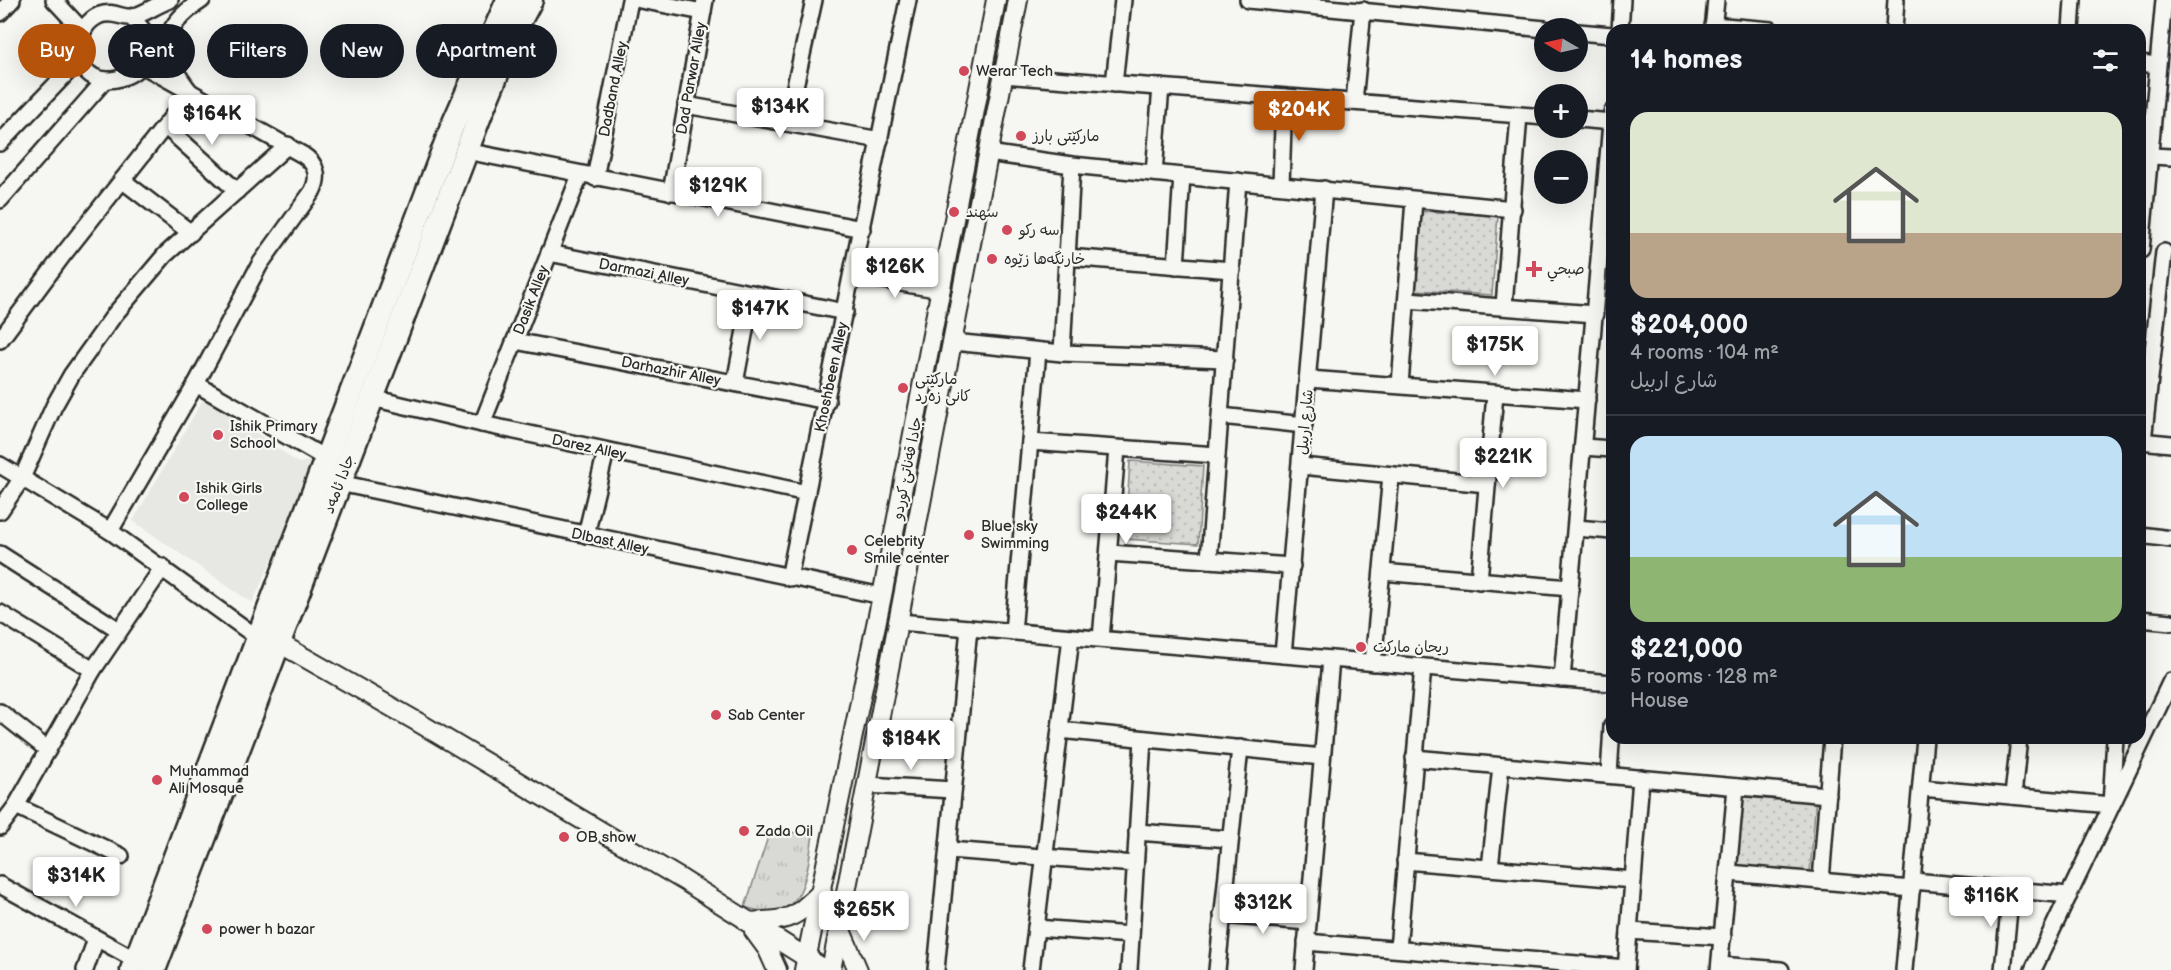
<!DOCTYPE html>
<html lang="en">
<head>
<meta charset="utf-8">
<style>
	:root { --surface:#171b24; --page:#242831; --text:#f1f3f6; --muted:#9ea1a6; --line:#363941; --accent:#b45309 }
	body { margin:0; font-family:"Balsamiq Sans","Playpen Sans Arabic",sans-serif; background:var(--page); color:var(--text); height:100vh; display:flex; flex-direction:column; font-size:22px; white-space:nowrap }
	* { box-sizing:border-box; margin:0 }
	p { font-size:20px; color:var(--muted) }
	.icon { flex:none; width:33px; height:33px; fill:none; stroke:currentColor; stroke-width:2; stroke-linecap:round; stroke-linejoin:round }
	.map { position:relative; flex:1; overflow:hidden }
	.sheet { position:absolute; left:1606px; top:24px; width:540px; height:720px; display:flex; flex-direction:column; background:var(--surface); border-radius:18px; box-shadow:0 6px 24px #0002 }
	.sheet>* { flex:none }
	.guide { position:absolute; left:18px; top:24px; width:570px; height:54px; display:flex; gap:12px }
	.needle { width:39px; rotate:279deg }
	.fabs { position:absolute; left:1534px; top:18px; display:grid; gap:12px }
	.fabs a { display:grid; place-items:center; width:54px; height:54px; border-radius:50%; background:var(--surface); box-shadow:0 6px 24px #0002; font-size:30px }
	.price { position:absolute; translate:-50% -51px; padding:0 14px; border-radius:6px; background:#fff; color:#222; font-size:20px; line-height:39px; filter:drop-shadow(0 2px 3px #0008) }
	.price::after { content:''; position:absolute; left:50%; top:36px; width:18px; height:14px; margin-left:-9px; background:inherit; clip-path:polygon(0 0,100% 0,50% 100%) }
	.price.current { background:var(--accent); color:#fff }
	ul { padding:0; list-style:none }
	li { display:grid; align-content:center; gap:12px; height:318px; padding:0 24px }
	li+li { border-top:2px solid var(--line) }
	li span { display:grid; place-items:center; height:186px; border-radius:18px; color:#555 }
	li>.icon { margin-inline-start:auto }
	span .icon { width:108px; height:108px; fill:#fffc; stroke-width:1 }
	li b { font-size:26px }
	h2 { display:flex; justify-content:space-between; align-items:center; height:72px; padding:0 24px; font-size:26px }
	.tag { padding:0 21px; border-radius:27px; background:var(--surface); box-shadow:0 6px 24px #0002; font-size:21px; line-height:54px }
	.tag.current { background:var(--accent); color:#fff }
	.map>svg:first-child { display:block }
	.built { fill:#e7e7e3 }
	.grass { fill:url(#grass-tufts); stroke:#828280; stroke-width:1.5 }
	.park { fill:url(#park-dots); stroke:#828280; stroke-width:1.5 }
	.lines { fill:none; stroke-linecap:round; stroke-linejoin:round }
	.minor-casing { stroke:#2b2b2b; stroke-width:20 }
	.tertiary-casing { stroke:#2b2b2b; stroke-width:22 }
	.primary-casing { stroke:#2b2b2b; stroke-width:27 }
	.minor { stroke:#f6f6f2; stroke-width:15 }
	.tertiary { stroke:#f6f6f2; stroke-width:18 }
	.primary { stroke:#f6f6f2; stroke-width:22 }
	.poi-dot { fill:#d1495b; stroke:#f6f6f2; stroke-width:2 }
	.labels { text-anchor:middle; stroke-width:4.5; stroke-linejoin:round; paint-order:stroke }
	.poi-label { font-size:15px; fill:#2b2b2b; stroke:#f6f6f2; text-anchor:start }
	.street-label { font-size:15px; fill:#2b2b2b; stroke:#f6f6f2 }
</style>
</head>
<body>
<div class="map">
<svg width="2171" height="970" viewBox="0 0 2171 970">
	<defs>
		<pattern id="grass-tufts" width="24" height="20" patternUnits="userSpaceOnUse" patternTransform="scale(1.5)"><rect width="24" height="20" fill="#d9d9d5"/><path d="M3 7l-1-3M5 7V3M7 7l1-3M15 17l-1-3M17 17v-4M19 17l1-3" fill="none" stroke="#babab7"/></pattern>
		<pattern id="park-dots" width="8" height="8" patternUnits="userSpaceOnUse" patternTransform="scale(1.5)"><rect width="8" height="8" fill="#d9d9d5"/><path d="M2 2h.1M6 6h.1" fill="none" stroke="#babab7" stroke-width="1.8" stroke-linecap="round"/></pattern>
	</defs>
	<rect width="100%" height="100%" fill="#f6f6f2"/>
	<filter id="ink" filterUnits="userSpaceOnUse"><feTurbulence type="fractalNoise" baseFrequency=".0167" numOctaves="2"/><feDisplacementMap in="SourceGraphic" scale="12" xChannelSelector="R" yChannelSelector="G"/><feConvolveMatrix kernelMatrix="1 2 1 2 8 2 1 2 1" color-interpolation-filters="sRGB"/></filter>
	<g filter="url(#ink)">
		<polygon class="built" points="205,396 298,463 318,460 252,603 133,521"/>
		<path class="grass" d="M781 831 813 835C806 878 804 927 745 907L768 837Z"/>
		<g class="park">
			<polygon points="1422,211 1498,216 1492,295 1416,290"/>
			<polygon points="1130,461 1203,466 1198,544 1125,539"/>
			<polygon points="1741,790 1816,796 1810,874 1735,868"/>
		</g>
		<g class="lines">
			<g class="minor-casing">
				<g id="minor">
					<polyline points="54,0 83,31"/>
					<polyline points="640,0 703,12"/>
					<polyline points="1248,0 1545,29"/>
					<polyline points="0,13 12,0"/>
					<path d="M130 17C193 67 73 115 80 44 81 31 88 20 100 15 114 10 122 19 132 17 145 14 157 4 170 0"/>
					<polyline points="1713,25 1771,30"/>
					<polyline points="1620,30 1622,0"/>
					<polyline points="1713,30 1716,0"/>
					<polyline points="1894,30 1896,0"/>
					<polyline points="2071,30 2073,0"/>
					<polyline points="1578,32 1612,35"/>
					<polyline points="2140,63 2157,65"/>
					<polyline points="1003,75 1545,117"/>
					<polyline points="1114,84 1123,0"/>
					<polyline points="1354,102 1363,10"/>
					<polyline points="686,105 880,140"/>
					<polyline points="1578,119 1612,122"/>
					<polyline points="787,123 814,0"/>
					<polyline points="165,126 237,191"/>
					<polyline points="0,143 81,58"/>
					<polyline points="466,151 862,229"/>
					<polyline points="988,153 1072,165 1513,209"/>
					<polyline points="2151,156 2171,157"/>
					<polyline points="1154,173 1161,87"/>
					<polyline points="595,178 630,0"/>
					<polyline points="122,180 191,233"/>
					<polyline points="1281,185 1284,97"/>
					<polyline points="671,192 705,0"/>
					<polyline points="0,200 105,80"/>
					<polyline points="2141,250 2164,0"/>
					<polyline points="549,253 845,312"/>
					<polyline points="1067,257 1232,270"/>
					<polyline points="1176,266 1182,176"/>
					<polyline points="853,275 942,290"/>
					<polyline points="1407,300 1595,314"/>
					<polyline points="1504,306 1519,115"/>
					<path d="M0 340 63 255 191 93C160 54 156 30 202 0"/>
					<polyline points="515,341 827,401"/>
					<polyline points="953,342 1062,353 1225,359"/>
					<polyline points="1062,353 1072,165"/>
					<polyline points="1309,379 1587,400"/>
					<polyline points="735,383 752,293"/>
					<polyline points="196,384 325,458"/>
					<polyline points="1400,385 1414,200"/>
					<polyline points="372,398 482,424 807,493"/>
					<polyline points="1221,416 1304,425"/>
					<polyline points="482,424 580,175"/>
					<polyline points="2140,441 2171,444"/>
					<polyline points="2143,441 2164,252"/>
					<polyline points="1030,442 1217,455"/>
					<polyline points="1583,447 1612,449"/>
					<polyline points="0,465 110,531 258,638"/>
					<polyline points="1301,466 1487,484"/>
					<polyline points="339,483 882,596"/>
					<polyline points="0,511 22,478 54,406 72,374 115,314 165,255 288,145"/>
					<polyline points="1576,528 1612,531"/>
					<path d="M110 531 196 384 260 264 312 192C320 177 317 164 303 155L142 65"/>
					<polyline points="586,535 606,451"/>
					<polyline points="2140,535 2171,539"/>
					<polyline points="1109,553 1292,566"/>
					<polyline points="0,554 119,630"/>
					<polyline points="1209,560 1238,181"/>
					<polyline points="1382,572 1570,588"/>
					<polyline points="789,578 908,0"/>
					<polyline points="1479,581 1495,394"/>
					<polyline points="0,613 93,670"/>
					<polyline points="2140,619 2171,622"/>
					<polyline points="899,622 1612,683"/>
					<polyline points="1013,632 1038,351"/>
					<polyline points="1101,639 1117,449"/>
					<polyline points="1283,655 1324,189"/>
					<polyline points="1373,663 1391,475"/>
					<polyline points="1562,679 1612,112"/>
					<polyline points="0,712 48,750"/>
					<polyline points="1060,730 1322,757"/>
					<polyline points="1414,758 1828,795"/>
					<polyline points="1609,775 1612,726"/>
					<polyline points="867,785 953,790"/>
					<polyline points="1921,788 2111,805 2115,738"/>
					<polyline points="2013,796 2019,738"/>
					<polyline points="16,806 121,856"/>
					<polyline points="0,827 16,806 93,670 163,567"/>
					<polyline points="1137,832 1230,839"/>
					<polyline points="948,850 1135,864"/>
					<polyline points="1405,861 1633,880"/>
					<polyline points="1490,868 1501,766"/>
					<polyline points="1729,873 1912,889"/>
					<polyline points="1821,881 1832,738"/>
					<polyline points="1913,881 2069,895"/>
					<polyline points="0,885 136,960"/>
					<polyline points="1222,915 1308,922"/>
					<polyline points="1036,928 1131,935"/>
					<polyline points="1629,931 1723,937"/>
					<polyline points="1306,942 1626,968"/>
					<polyline points="1398,949 1423,667"/>
					<polyline points="1720,965 1781,970"/>
					<polyline points="85,970 96,939"/>
					<polyline points="936,970 969,628"/>
					<polyline points="1031,970 1071,637"/>
					<polyline points="1129,970 1143,739"/>
					<polyline points="1217,970 1240,748"/>
					<polyline points="1304,970 1331,659"/>
					<polyline points="1626,970 1641,778"/>
					<polyline points="1719,970 1736,787"/>
					<polyline points="1904,970 1925,738"/>
					<polyline points="2003,970 2011,890"/>
					<polyline points="2033,970 2171,681"/>
				</g>
			</g>
			<g class="tertiary-casing">
				<g id="tertiary">
					<polyline points="279,643 416,721 683,880 826,970"/>
					<path d="M747 922C789 920 792 921 822 891"/>
					<polyline points="840,928 858,970"/>
					<polyline points="754,931 768,950 777,970"/>
					<polyline points="804,970 882,596 996,0"/>
					<polyline points="831,970 1018,0"/>
				</g>
			</g>
			<g class="primary-casing">
				<g id="primary">
					<polyline points="132,970 452,127 508,0"/>
					<polyline points="154,970 481,113 516,28 531,0"/>
				</g>
			</g>
			<use href="#minor" class="minor"/>
			<use href="#tertiary" class="tertiary"/>
			<use href="#primary" class="primary"/>
		</g>
	</g>
	<g class="poi-dot">
		<circle cx="964" cy="71" r="6"/>
		<circle cx="1021" cy="136" r="6"/>
		<circle cx="954" cy="212" r="6"/>
		<circle cx="1007" cy="230" r="6"/>
		<circle cx="992" cy="259" r="6"/>
		<path d="M1531 260h6v6h6v6h-6v6h-6v-6h-6v-6h6z"/>
		<circle cx="903" cy="388" r="6"/>
		<circle cx="218" cy="435" r="6"/>
		<circle cx="184" cy="497" r="6"/>
		<circle cx="969" cy="535" r="6"/>
		<circle cx="852" cy="550" r="6"/>
		<circle cx="1361" cy="647" r="6"/>
		<circle cx="716" cy="715" r="6"/>
		<circle cx="157" cy="780" r="6"/>
		<circle cx="744" cy="831" r="6"/>
		<circle cx="564" cy="837" r="6"/>
		<circle cx="207" cy="929" r="6"/>
	</g>
	<g class="labels">
		<g class="poi-label">
			<text x="976" y="76">Werar Tech</text>
			<text x="1033" y="141">مارکێتی بارز</text>
			<text x="966" y="217">سهند</text>
			<text x="1019" y="235">سه ركو</text>
			<text x="1004" y="264">خارنگەها زێوە</text>
			<text x="1547" y="274">صبحي</text>
			<text x="915" y="384">مارکێتی<tspan x="915" dy="17">کانی زەرد</tspan></text>
			<text x="230" y="431">Ishik Primary<tspan x="230" dy="17">School</tspan></text>
			<text x="196" y="493">Ishik Girls<tspan x="196" dy="17">College</tspan></text>
			<text x="981" y="531">Blue sky<tspan x="981" dy="17">Swimming</tspan></text>
			<text x="864" y="546">Celebrity<tspan x="864" dy="17">Smile center</tspan></text>
			<text x="1373" y="652">ريحان ماركت</text>
			<text x="728" y="720">Sab Center</text>
			<text x="169" y="776">Muhammad<tspan x="169" dy="17">Ali Mosque</tspan></text>
			<text x="756" y="836">Zada Oil</text>
			<text x="576" y="842">OB show</text>
			<text x="219" y="934">power h bazar</text>
		</g>
		<g class="street-label">
			<text transform="translate(691 78) rotate(-80)" y="5">Dad Parwar Alley</text>
			<text transform="translate(613 89) rotate(-79)" y="5">Dadband Alley</text>
			<text transform="translate(644 272) rotate(11)" y="5">Darmazi Alley</text>
			<text transform="translate(531 300) rotate(-69)" y="5">Dasik Alley</text>
			<text transform="translate(671 371) rotate(11)" y="5">Darhazhir Alley</text>
			<text transform="translate(831 377) rotate(-78)" y="5">Khoshbeen Alley</text>
			<text transform="translate(1305 422) rotate(-85)" y="5">شارع اربيل</text>
			<text transform="translate(589 447) rotate(12)" y="5">Darez Alley</text>
			<text transform="translate(907 468) rotate(-79)" y="5">جادا قەناتێ کوردو</text>
			<text transform="translate(339 484) rotate(-69)" y="5">جادا ئامەد</text>
			<text transform="translate(610 541) rotate(12)" y="5">Dlbast Alley</text>
		</g>
	</g>
</svg>
<div class="fabs">
<a><svg class="needle" viewBox="-14 -14 28 28"><path d="M0-13l5 13h-10z" fill="#e53935"/><path d="M0 13l5-13h-10z" fill="#9ea1a6"/></svg></a>
<a>+</a>
<a>−</a>
</div>
<b class="price" style="left:780px;top:139px">$134K</b>
<b class="price current" style="left:1299px;top:142px">$204K</b>
<b class="price" style="left:212px;top:146px">$164K</b>
<b class="price" style="left:718px;top:218px">$129K</b>
<b class="price" style="left:895px;top:299px">$126K</b>
<b class="price" style="left:760px;top:341px">$147K</b>
<b class="price" style="left:1495px;top:377px">$175K</b>
<b class="price" style="left:1503px;top:489px">$221K</b>
<b class="price" style="left:1126px;top:545px">$244K</b>
<b class="price" style="left:911px;top:771px">$184K</b>
<b class="price" style="left:76px;top:908px">$314K</b>
<b class="price" style="left:1991px;top:928px">$116K</b>
<b class="price" style="left:1263px;top:935px">$312K</b>
<b class="price" style="left:864px;top:942px">$265K</b>
<div class="guide">
<a class="tag current">Buy</a>
<a class="tag">Rent</a>
<a class="tag">Filters</a>
<a class="tag">New</a>
<a class="tag">Apartment</a>
</div>
<section class="sheet">
<h2>14 homes<svg class="icon" aria-label="filters" viewBox="0 0 24 24"><path d="M4 7h16M4 17h16"/><circle cx="9" cy="7" r="2"/><circle cx="15" cy="17" r="2"/></svg></h2>
<ul>
<li><span style="background:linear-gradient(#dfe7d0 65%,#b9a48a 0)"><svg class="icon" aria-label="home" viewBox="0 0 24 24"><path d="M3 11l9-7 9 7M6 9v11h12V9"/></svg></span><div><b>$204,000</b><p>4 rooms · 104 m²</p><p>شارع اربيل</p></div></li>
<li><span style="background:linear-gradient(#bfe0f5 65%,#8fb573 0)"><svg class="icon" aria-label="home" viewBox="0 0 24 24"><path d="M3 11l9-7 9 7M6 9v11h12V9"/></svg></span><div><b>$221,000</b><p>5 rooms · 128 m²</p><p>House</p></div></li>
</ul>
</section>
</div>
</body>
</html>
